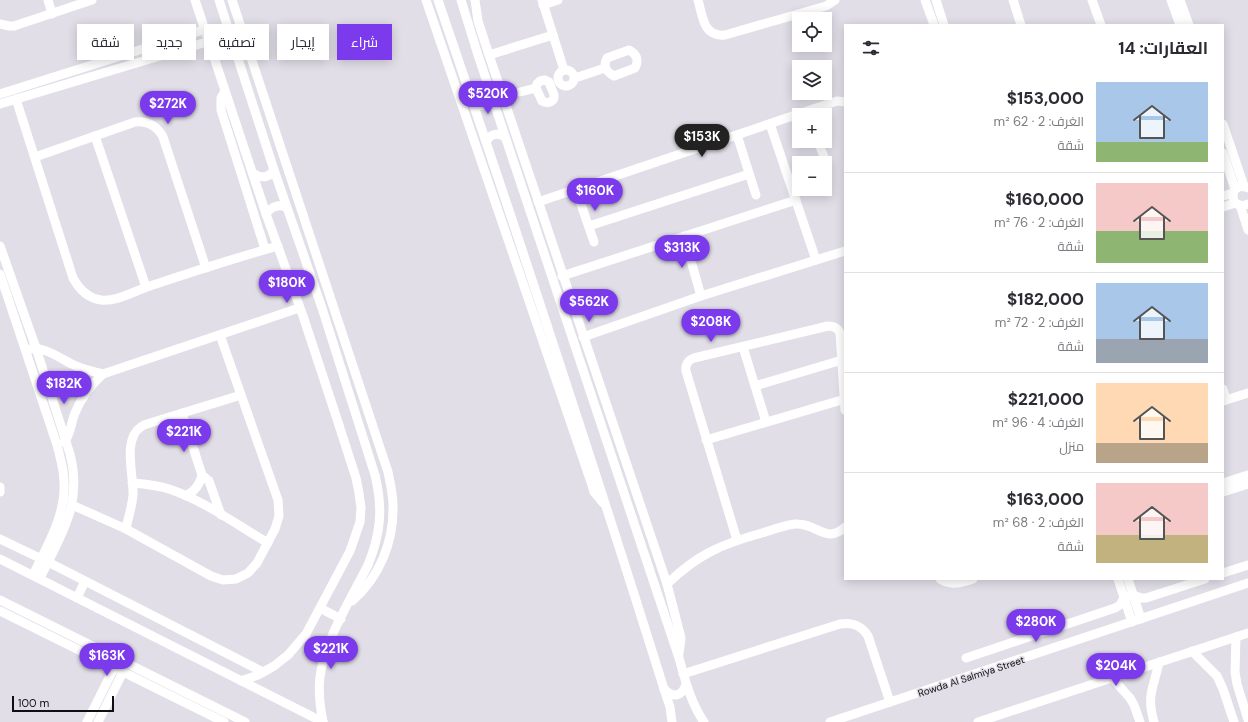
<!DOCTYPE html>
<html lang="ar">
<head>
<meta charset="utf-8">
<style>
	:root { --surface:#fff; --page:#f2f2f3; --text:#2b2b33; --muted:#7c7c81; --line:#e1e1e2; --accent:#7c3aed }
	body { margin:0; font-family:"DM Sans",Cairo,sans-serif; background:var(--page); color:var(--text); direction:rtl; height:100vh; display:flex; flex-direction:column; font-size:15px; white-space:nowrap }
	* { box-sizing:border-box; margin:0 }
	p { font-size:13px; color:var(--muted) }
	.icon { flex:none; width:22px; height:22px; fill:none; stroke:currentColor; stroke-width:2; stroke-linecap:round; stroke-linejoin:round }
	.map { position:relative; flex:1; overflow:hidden; direction:ltr }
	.details { position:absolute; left:844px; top:24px; width:380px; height:556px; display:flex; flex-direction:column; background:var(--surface); border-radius:0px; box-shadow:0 2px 10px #0003; direction:rtl }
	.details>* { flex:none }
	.banner { position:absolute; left:12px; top:24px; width:380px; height:36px; direction:rtl; display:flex; gap:8px }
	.tools { position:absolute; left:792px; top:12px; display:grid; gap:8px }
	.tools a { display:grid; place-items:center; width:40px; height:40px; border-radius:0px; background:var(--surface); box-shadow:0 2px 10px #0003; font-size:20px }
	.scale { position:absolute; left:12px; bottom:10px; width:102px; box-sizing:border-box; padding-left:4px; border:2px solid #0f0e11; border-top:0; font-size:11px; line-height:14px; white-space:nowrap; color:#0f0e11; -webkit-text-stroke:3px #e1dee8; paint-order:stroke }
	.price { position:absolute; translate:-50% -34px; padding:0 9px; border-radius:14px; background:var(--accent); color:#fff; font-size:13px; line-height:26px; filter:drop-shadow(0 1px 2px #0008) }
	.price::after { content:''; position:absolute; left:50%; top:24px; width:12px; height:9px; margin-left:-6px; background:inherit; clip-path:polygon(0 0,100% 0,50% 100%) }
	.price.active { background:#222; color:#fff }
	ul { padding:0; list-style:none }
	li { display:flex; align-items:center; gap:12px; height:100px; padding:0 16px }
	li+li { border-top:1px solid var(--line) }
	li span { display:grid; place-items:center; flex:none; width:112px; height:80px; border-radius:0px; color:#555 }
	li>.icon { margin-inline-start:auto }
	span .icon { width:48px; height:48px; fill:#fffc; stroke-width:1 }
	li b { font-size:17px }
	h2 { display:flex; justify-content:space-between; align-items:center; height:48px; padding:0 16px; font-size:17px }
	.tag { padding:0 14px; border-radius:0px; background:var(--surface); box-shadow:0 2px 10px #0003; font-size:14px; line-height:36px }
	.tag.active { background:var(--accent); color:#fff }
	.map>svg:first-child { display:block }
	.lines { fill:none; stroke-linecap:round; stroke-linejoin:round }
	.minor { stroke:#fff; stroke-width:9 }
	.labels { text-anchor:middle; stroke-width:3; stroke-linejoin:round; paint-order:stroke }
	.street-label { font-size:10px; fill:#0f0e11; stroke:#e1dee8 }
</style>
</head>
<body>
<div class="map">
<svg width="1248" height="722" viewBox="0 0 1248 722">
	<rect width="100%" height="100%" fill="#e1dee8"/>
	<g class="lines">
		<g class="minor">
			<polyline points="48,0 52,14"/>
			<polyline points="195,0 266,214 303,316 337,419 356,478 359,493 361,508 360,522 350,551 306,634 288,655 274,666 258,675 241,681"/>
			<path d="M219 0 274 170 322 308 375 475C383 508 381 533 368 565 352 597 324 641 320 677 318 692 320 707 323 722"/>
			<path d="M232 0 388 472C390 482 393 494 393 505 394 541 380 577 352 601"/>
			<polyline points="426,0 591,482 594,492 603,503"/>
			<path d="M438 0C516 229 592 459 664 689L670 707 672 722"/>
			<path d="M461 0 478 55 679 658C685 680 691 703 704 722"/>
			<polyline points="475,0 478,21 489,55 667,584 681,638 679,654"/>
			<polyline points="542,0 564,70"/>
			<path d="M698 0C703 17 703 37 725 35L826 6 835 0"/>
			<polyline points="925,0 934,25"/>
			<polyline points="936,0 944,25"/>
			<polyline points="1013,0 1021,25"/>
			<polyline points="1092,0 1101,25"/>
			<polyline points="1171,0 1180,25"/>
			<polyline points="1180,0 1189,25"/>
			<polyline points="543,5 558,0"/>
			<polyline points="0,24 9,26 14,26 92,0"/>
			<path d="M629 50C637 54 639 60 635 68L614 76C605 71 603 66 607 58Z"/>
			<polyline points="489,55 553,35"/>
			<circle cx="566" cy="78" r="8"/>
			<polyline points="575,78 605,68"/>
			<path d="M545 80 549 82C550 86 553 91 554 95 555 102 548 104 542 101L536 88 537 84 540 81Z"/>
			<polyline points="225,91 221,98 221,110 265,249"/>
			<polyline points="520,92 536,88"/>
			<polyline points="0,94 206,29"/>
			<path d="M16 99 73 278C79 289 87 298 101 300 117 302 134 291 150 286 192 272 235 258 278 246"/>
			<path d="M473 102C481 108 489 106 491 95"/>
			<polyline points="0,104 210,41"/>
			<polyline points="770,124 816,260"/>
			<polyline points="1223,124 1244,186"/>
			<polyline points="737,135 756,195"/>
			<polyline points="95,136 146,287"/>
			<polyline points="818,141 827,165"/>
			<path d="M486 142C490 134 497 132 505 137"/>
			<polyline points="1223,153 1235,189"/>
			<path d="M35 157 135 122C147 121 157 126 163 137L206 268"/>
			<path d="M253 173C261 179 269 178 274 170"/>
			<path d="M1248 188C1228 179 1228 213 1248 204"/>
			<polyline points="576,190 594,242"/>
			<polyline points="1223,196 1233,193"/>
			<polyline points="538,202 831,103 837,101 845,102"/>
			<polyline points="1240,205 1248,230"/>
			<polyline points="1223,207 1235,203"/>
			<path d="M266 214C271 207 278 204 286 207"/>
			<polyline points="589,226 749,174"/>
			<polyline points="684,236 701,296"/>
			<path d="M0 246 36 348 70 454C83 504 61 535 40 578"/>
			<path d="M0 274 57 445C60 457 64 469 64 482 66 515 47 546 33 575"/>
			<polyline points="562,276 796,200"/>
			<polyline points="583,337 701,296 845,251"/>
			<polyline points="743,347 766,422"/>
			<path d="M30 349C45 346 62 360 76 366 85 370 94 372 103 374"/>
			<polyline points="755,386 842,360"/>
			<polyline points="1223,389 1226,400"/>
			<polyline points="1223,401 1248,393"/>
			<path d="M182 413 202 475C200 485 195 491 186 496"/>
			<polyline points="706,440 845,399"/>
			<path d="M64 442C71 435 71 422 75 413 81 398 91 385 103 374L299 308"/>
			<polyline points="202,475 209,481 221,515"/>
			<path d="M132 483C145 484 157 485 169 489 203 500 237 525 268 543"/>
			<polyline points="1223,483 1248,475"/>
			<polyline points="0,487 0,492"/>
			<polyline points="1223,492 1248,484"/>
			<polyline points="72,505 126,529 211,576 223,580 236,579 248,573 257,563 275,529 279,516 278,500 220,335"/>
			<path d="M126 529C128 518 132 507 133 495 134 476 122 439 141 427 143 425 147 424 150 423L241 395"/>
			<polyline points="0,539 48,562 263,672"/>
			<path d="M737 540 686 371C685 365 688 360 694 358L828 326C834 326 838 328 840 333L845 410"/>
			<polyline points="0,559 323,722"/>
			<polyline points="1223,573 1248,565"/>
			<path d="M940 579C951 586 961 583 973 579"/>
			<polyline points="1118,579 1132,622"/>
			<polyline points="1128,579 1141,619"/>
			<path d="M667 584C698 554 722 544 762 533 773 530 784 525 795 524 816 522 826 545 845 527"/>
			<polyline points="77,598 85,581"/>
			<polyline points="0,600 245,722"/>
			<polyline points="320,608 341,619"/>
			<polyline points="0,611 224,722"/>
			<polyline points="1236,637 1235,672 1237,684 1248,720"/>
			<polyline points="1192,651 1217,676 1223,689 1234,722"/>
			<polyline points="966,658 1115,608 1120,605 1124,598 1133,595 1141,598 1146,598 1205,579"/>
			<path d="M683 674 840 624C852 622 861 625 868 636L890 702"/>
			<polyline points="1112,678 1130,698 1134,705 1140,722"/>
			<path d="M664 689C673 698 682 697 686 684"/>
			<polyline points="87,722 114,668"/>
			<polyline points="98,722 123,672"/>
			<polyline points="830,722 1248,583"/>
			<polyline points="978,722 1248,633"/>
			<path d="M1154 722C1146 695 1154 687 1159 662"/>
		</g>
	</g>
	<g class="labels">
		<g class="street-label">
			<text transform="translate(971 676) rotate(-18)" y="4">Rowda Al Salmiya Street</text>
		</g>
	</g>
</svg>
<div class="tools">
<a><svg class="icon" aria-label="locate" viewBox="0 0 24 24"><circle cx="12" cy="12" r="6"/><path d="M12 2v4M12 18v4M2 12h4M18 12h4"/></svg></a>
<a><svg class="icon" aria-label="layers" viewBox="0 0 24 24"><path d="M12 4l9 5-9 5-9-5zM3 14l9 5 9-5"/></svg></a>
<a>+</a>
<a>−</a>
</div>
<div class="scale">100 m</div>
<b class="price" style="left:488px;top:115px">$520K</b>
<b class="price" style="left:168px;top:125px">$272K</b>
<b class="price active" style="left:702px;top:158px">$153K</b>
<b class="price" style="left:595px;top:212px">$160K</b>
<b class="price" style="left:682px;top:269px">$313K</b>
<b class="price" style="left:287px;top:304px">$180K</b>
<b class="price" style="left:589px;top:323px">$562K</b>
<b class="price" style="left:711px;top:343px">$208K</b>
<b class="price" style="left:64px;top:405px">$182K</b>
<b class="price" style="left:184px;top:453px">$221K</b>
<b class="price" style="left:1036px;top:643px">$280K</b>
<b class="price" style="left:331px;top:670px">$221K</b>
<b class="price" style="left:107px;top:677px">$163K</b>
<b class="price" style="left:1116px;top:687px">$204K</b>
<div class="banner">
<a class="tag active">شراء</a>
<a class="tag">إيجار</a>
<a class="tag">تصفية</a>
<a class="tag">جديد</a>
<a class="tag">شقة</a>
</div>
<section class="details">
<h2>العقارات: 14<svg class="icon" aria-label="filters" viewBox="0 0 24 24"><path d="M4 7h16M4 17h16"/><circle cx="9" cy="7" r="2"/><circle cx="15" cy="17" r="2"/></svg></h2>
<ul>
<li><span style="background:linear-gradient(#a9c7e8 75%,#8fb573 0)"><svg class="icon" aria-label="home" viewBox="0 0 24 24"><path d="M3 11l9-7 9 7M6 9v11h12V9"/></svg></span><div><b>$153,000</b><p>الغرف: 2 · 62 m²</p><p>شقة</p></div></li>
<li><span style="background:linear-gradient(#f6c9c9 60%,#8fb573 0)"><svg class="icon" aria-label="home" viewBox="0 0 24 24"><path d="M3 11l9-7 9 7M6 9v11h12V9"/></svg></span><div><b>$160,000</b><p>الغرف: 2 · 76 m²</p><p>شقة</p></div></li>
<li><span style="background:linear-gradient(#a9c7e8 70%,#9aa5b1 0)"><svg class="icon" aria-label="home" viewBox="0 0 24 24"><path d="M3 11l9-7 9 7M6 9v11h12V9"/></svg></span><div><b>$182,000</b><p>الغرف: 2 · 72 m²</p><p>شقة</p></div></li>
<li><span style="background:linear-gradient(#ffd9b3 75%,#b9a48a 0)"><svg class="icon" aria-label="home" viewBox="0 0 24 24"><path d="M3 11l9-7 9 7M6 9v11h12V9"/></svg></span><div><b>$221,000</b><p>الغرف: 4 · 96 m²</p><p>منزل</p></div></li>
<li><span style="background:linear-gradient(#f6c9c9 65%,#c2b280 0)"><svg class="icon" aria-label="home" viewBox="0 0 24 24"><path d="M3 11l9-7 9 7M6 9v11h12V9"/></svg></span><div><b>$163,000</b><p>الغرف: 2 · 68 m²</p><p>شقة</p></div></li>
</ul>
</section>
</div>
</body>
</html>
